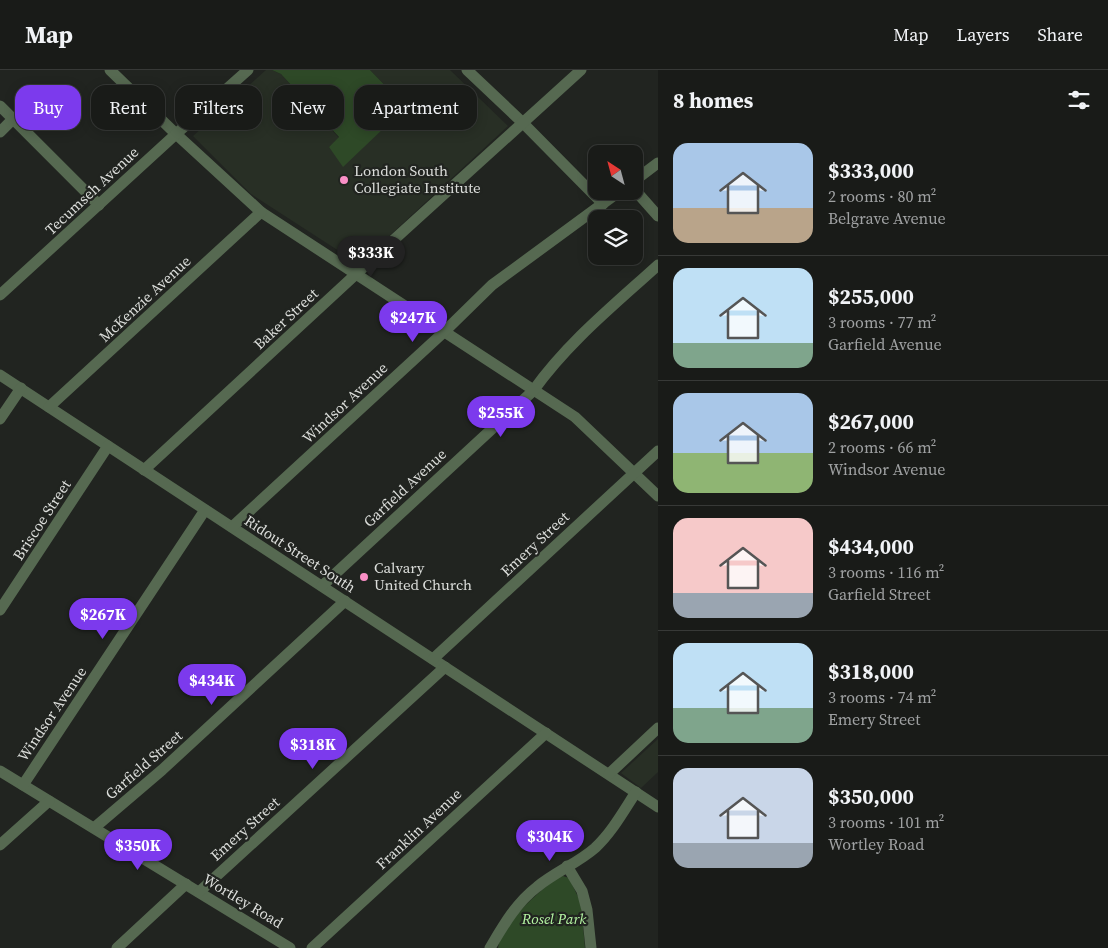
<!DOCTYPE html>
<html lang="en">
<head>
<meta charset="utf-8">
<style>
	:root { --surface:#191b18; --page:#222421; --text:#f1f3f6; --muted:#9fa1a2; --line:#373937; --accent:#7c3aed }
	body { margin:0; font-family:"Source Serif 4",serif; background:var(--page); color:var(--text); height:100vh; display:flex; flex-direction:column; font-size:19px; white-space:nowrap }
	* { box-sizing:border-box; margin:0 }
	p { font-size:16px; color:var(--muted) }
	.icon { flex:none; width:28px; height:28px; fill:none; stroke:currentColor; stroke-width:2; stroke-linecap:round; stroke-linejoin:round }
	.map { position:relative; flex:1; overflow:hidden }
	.panel { display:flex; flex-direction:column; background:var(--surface); width:450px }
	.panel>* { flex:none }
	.banner { position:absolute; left:15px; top:15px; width:475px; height:45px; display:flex; gap:10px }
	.needle { width:32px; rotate:324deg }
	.buttons { position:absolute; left:588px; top:75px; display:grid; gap:10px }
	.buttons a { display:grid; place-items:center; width:55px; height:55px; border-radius:10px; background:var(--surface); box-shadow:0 2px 12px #0003,0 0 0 1px var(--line); font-size:25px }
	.price { position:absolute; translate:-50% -42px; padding:0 11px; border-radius:18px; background:var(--accent); color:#fff; font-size:16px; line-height:32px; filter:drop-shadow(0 1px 2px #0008) }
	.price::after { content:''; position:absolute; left:50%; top:30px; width:15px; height:11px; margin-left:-8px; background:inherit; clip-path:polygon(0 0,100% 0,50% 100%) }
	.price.on { background:#222; color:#fff }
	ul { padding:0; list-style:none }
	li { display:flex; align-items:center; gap:15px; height:125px; padding:0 15px }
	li+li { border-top:1px solid var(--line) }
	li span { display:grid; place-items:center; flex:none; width:140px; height:100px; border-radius:15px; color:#555 }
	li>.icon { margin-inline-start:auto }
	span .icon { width:60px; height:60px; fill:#fffc; stroke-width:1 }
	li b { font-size:21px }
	h2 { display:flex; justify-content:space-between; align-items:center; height:60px; padding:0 15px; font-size:21px }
	.pill { padding:0 18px; border-radius:15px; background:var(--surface); box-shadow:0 2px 12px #0003,0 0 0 1px var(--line); font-size:18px; line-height:45px }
	.pill.on { background:var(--accent); color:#fff }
	header { display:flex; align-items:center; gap:30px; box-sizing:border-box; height:70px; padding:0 25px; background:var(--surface); border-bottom:1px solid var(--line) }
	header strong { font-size:24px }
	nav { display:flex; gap:28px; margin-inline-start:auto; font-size:18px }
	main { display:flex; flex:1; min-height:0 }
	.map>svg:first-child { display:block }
	.built { fill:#282f25 }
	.green { fill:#2e4927 }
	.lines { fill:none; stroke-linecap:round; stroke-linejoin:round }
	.minor { stroke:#566951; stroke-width:11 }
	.poi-dot { fill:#fa8fc6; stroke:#212420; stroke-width:2 }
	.labels { text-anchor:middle; stroke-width:4.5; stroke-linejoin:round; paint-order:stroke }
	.poi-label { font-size:15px; fill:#dbddda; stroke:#212420; text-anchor:start }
	.street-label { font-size:15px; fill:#dbddda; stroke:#212420 }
	.park-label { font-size:15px; font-style:italic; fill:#b5f5a3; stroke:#212420 }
</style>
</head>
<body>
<header>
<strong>Map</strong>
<nav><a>Map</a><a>Layers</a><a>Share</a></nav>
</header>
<main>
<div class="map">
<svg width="658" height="878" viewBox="0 0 658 878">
	<rect width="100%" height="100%" fill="#212420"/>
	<g class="built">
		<polygon points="266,0 272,0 281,4 339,68 329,77 338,87 406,37 370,0 450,0 508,56 359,194 251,124 193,66"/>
		<polygon points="658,669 658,702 641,718 621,703"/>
	</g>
	<g class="green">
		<polygon points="272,0 370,0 406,37 343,97 329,77 339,67 281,4"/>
		<path d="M563 806 569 808 581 833 585 878H498C502 853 537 824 556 808Z"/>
	</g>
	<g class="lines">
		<g class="minor">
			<polyline points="110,0 176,64 261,142 575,347 658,426"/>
			<polyline points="467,0 523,53 603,134"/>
			<polyline points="0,36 99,135"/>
			<polyline points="0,62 13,49"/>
			<polyline points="634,111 658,93"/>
			<polyline points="634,119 658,146"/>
			<polyline points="0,225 176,64 248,0"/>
			<polyline points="0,305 658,737"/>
			<polyline points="49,337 261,142"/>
			<polyline points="0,349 21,318"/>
			<polyline points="144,400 355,205 581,0"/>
			<polyline points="232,457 445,261 492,215 620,121"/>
			<path d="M322 516 533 321C568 272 614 235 658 195"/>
			<polyline points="0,540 108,376"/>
			<polyline points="433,589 658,381"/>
			<polyline points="0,701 290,878"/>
			<polyline points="609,704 658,658"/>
			<polyline points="23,715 205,440"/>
			<polyline points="94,758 162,700 345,531"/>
			<polyline points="0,775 49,731"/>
			<polyline points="567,796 582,821 587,840 591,878"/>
			<polyline points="199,822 445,597"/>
			<polyline points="117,878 186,814"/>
			<polyline points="312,878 546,663"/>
			<path d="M490 878C503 856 516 833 537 817 555 802 578 793 595 778 612 762 623 742 636 722"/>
		</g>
	</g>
	<g class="poi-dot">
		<circle cx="344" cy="110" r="5"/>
		<circle cx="364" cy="507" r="5"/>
	</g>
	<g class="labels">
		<g class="poi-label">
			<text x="354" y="106">London South<tspan x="354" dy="17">Collegiate Institute</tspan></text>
			<text x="374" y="503">Calvary<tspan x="374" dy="17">United Church</tspan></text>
		</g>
		<g class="street-label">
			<text transform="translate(92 121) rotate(-43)" y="5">Tecumseh Avenue</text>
			<text transform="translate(145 229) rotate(-43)" y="5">McKenzie Avenue</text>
			<text transform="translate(286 249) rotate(-43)" y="5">Baker Street</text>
			<text transform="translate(345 333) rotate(-43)" y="5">Windsor Avenue</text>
			<text transform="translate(405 418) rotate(-43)" y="5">Garfield Avenue</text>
			<text transform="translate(42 450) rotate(-57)" y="5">Briscoe Street</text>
			<text transform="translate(535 474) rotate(-43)" y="5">Emery Street</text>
			<text transform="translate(300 484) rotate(33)" y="5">Ridout Street South</text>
			<text transform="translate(52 644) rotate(-56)" y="5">Windsor Avenue</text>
			<text transform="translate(144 695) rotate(-41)" y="5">Garfield Street</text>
			<text transform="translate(245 759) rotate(-42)" y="5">Emery Street</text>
			<text transform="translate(419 759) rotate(-43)" y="5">Franklin Avenue</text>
			<text transform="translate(243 831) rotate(31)" y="5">Wortley Road</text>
		</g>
		<g class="park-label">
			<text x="554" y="854">Rosel Park</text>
		</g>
	</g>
</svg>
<div class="buttons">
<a><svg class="needle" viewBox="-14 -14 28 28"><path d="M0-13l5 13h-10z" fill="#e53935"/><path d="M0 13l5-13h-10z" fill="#9fa1a2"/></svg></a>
<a><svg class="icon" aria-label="layers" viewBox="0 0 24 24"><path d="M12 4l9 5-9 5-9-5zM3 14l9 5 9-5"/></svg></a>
</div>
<b class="price on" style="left:371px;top:208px">$333K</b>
<b class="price" style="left:413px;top:273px">$247K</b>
<b class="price" style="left:501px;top:368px">$255K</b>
<b class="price" style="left:103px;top:570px">$267K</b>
<b class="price" style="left:212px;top:636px">$434K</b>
<b class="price" style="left:313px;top:700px">$318K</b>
<b class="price" style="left:550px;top:792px">$304K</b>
<b class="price" style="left:138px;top:801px">$350K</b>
<div class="banner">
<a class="pill on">Buy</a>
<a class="pill">Rent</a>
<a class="pill">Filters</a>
<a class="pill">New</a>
<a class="pill">Apartment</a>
</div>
</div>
<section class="panel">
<h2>8 homes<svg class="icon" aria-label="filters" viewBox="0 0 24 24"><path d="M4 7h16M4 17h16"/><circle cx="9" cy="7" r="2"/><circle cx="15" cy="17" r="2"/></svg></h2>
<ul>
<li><span style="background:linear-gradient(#a9c7e8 65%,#b9a48a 0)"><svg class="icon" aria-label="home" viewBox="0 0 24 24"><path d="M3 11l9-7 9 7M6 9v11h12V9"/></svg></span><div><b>$333,000</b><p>2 rooms · 80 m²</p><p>Belgrave Avenue</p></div></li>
<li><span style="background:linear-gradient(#bfe0f5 75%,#7fa58c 0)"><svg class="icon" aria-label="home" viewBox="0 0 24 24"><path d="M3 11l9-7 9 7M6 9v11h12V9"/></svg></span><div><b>$255,000</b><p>3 rooms · 77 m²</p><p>Garfield Avenue</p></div></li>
<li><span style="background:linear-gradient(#a9c7e8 60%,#8fb573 0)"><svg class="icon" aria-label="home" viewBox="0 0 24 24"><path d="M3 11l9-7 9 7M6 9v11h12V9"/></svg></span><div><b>$267,000</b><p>2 rooms · 66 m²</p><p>Windsor Avenue</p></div></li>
<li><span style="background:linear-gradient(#f6c9c9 75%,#9aa5b1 0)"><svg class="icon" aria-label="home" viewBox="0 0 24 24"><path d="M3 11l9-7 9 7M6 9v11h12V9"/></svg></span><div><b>$434,000</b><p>3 rooms · 116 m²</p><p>Garfield Street</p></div></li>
<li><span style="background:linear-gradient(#bfe0f5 65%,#7fa58c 0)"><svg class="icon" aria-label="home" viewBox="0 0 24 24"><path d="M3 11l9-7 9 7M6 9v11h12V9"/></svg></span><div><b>$318,000</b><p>3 rooms · 74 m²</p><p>Emery Street</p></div></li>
<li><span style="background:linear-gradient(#c9d6e8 75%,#9aa5b1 0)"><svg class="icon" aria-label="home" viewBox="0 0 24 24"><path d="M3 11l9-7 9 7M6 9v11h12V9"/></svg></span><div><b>$350,000</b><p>3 rooms · 101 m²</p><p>Wortley Road</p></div></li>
</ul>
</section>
</main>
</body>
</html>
